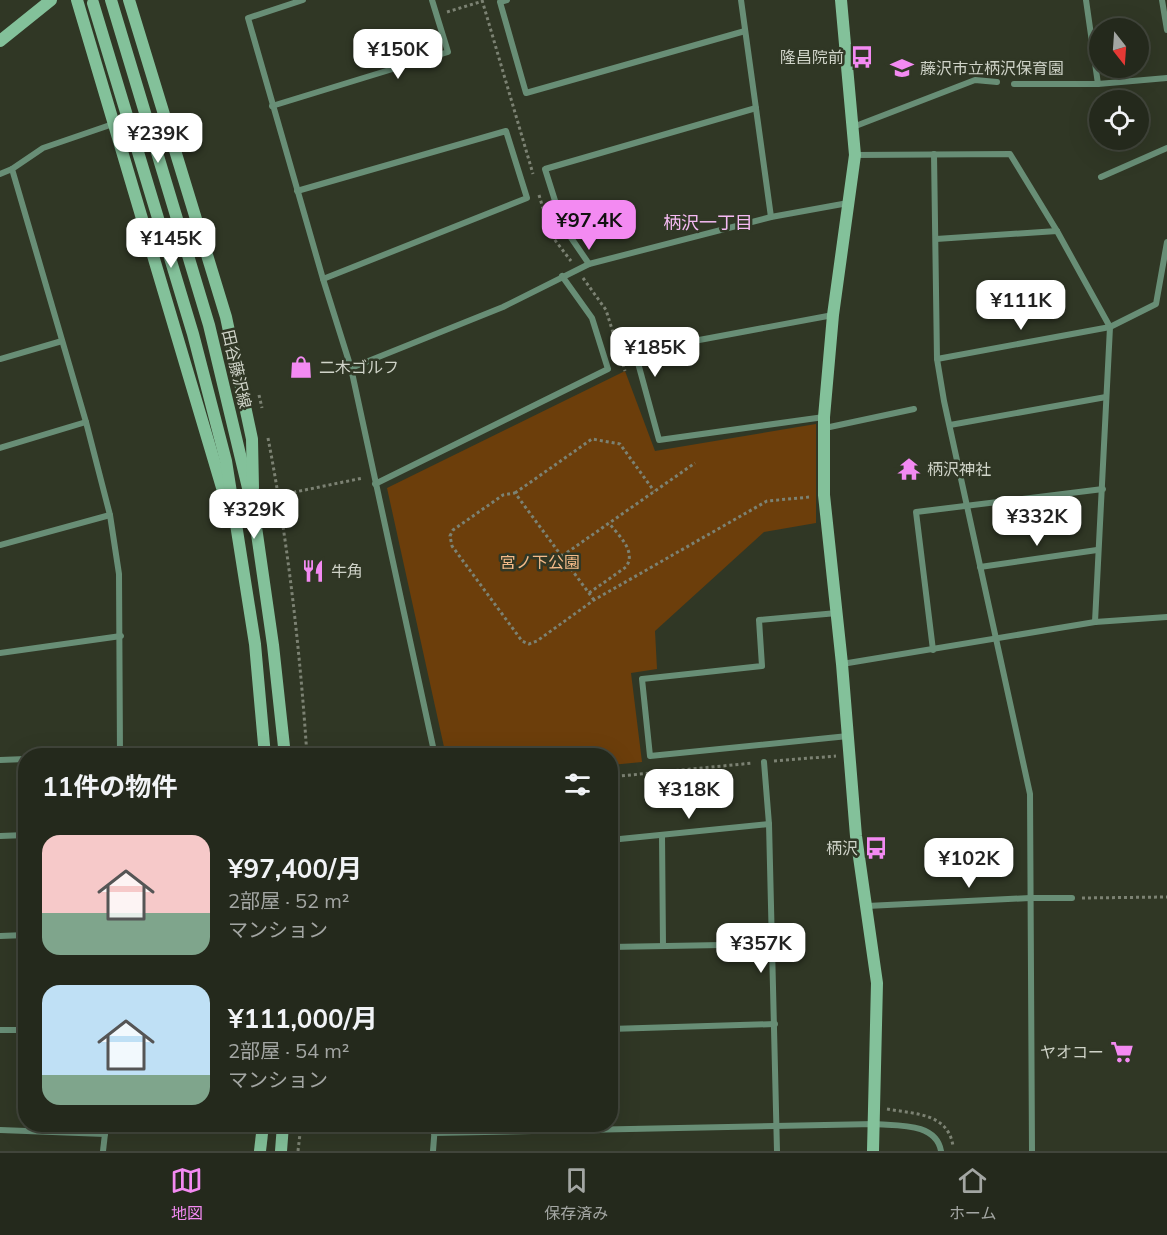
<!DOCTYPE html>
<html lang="ja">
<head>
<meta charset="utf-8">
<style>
	:root { --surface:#24291c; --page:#303529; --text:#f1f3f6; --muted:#a3a6a3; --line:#41453b; --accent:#f38af2 }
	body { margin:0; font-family:Mulish,"Noto Sans JP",sans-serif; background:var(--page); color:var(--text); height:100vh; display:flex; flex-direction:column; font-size:22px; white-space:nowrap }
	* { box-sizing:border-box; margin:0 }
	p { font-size:20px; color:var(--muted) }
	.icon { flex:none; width:33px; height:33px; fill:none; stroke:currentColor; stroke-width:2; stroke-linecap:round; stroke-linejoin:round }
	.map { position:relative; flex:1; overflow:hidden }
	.drawer { position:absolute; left:18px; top:748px; width:600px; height:384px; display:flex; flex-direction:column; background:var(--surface); border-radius:24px; box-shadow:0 6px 24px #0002,0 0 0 2px var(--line) }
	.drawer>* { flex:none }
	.needle { width:39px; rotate:163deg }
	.fabs { position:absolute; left:1089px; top:18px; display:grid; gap:12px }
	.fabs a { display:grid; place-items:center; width:60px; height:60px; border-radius:50%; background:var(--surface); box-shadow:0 6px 24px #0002,0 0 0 2px var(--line); font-size:30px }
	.price { position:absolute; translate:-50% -51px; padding:0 14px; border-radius:12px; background:#fff; color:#222; font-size:20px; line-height:39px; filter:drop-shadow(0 2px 3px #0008) }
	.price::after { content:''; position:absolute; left:50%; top:36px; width:18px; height:14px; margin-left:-9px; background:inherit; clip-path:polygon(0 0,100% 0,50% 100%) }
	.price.current { background:var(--accent); color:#111 }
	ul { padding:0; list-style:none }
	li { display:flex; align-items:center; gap:18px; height:150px; padding:0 24px }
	li span { display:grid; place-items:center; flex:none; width:168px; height:120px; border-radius:18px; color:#555 }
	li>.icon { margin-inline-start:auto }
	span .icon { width:72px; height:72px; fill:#fffc; stroke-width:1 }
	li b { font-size:26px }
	h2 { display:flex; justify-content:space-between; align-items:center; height:72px; padding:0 24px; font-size:26px }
	.menu { display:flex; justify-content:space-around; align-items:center; height:84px; border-top:2px solid var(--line); background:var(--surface); font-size:16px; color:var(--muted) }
	.menu a { display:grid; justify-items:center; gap:3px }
	.menu .current { color:var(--accent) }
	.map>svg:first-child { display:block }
	.green { fill:#6c3e0b }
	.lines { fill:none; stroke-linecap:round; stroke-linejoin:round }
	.path { stroke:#7c8273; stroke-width:3; stroke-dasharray:3 3; stroke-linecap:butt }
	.street { stroke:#688e76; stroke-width:6 }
	.secondary { stroke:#83c19a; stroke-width:12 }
	.labels { text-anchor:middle; stroke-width:5; stroke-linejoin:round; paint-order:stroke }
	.poi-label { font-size:16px; fill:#cfd3c8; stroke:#303725; text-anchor:start }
	.street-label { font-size:16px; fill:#cfd3c8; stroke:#303725 }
	.park-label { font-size:16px; fill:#f4bb89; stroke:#303725 }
	.neighbourhood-label { font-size:18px; fill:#f5baf3; stroke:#303725 }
</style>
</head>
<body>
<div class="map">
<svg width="1167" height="1151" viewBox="0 0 1167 1151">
	<rect width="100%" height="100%" fill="#303725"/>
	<polygon class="green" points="625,371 655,451 816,424 816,523 764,532 655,631 657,669 631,673 642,762 611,765 610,756 446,756 387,488"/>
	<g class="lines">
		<g class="path">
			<polyline points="482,0 533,174"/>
			<polyline points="447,12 483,1"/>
			<polyline points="539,195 551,235 571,261"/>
			<polyline points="583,278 606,310 625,371"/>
			<polyline points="259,395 262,408"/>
			<path d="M268 438C288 542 300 650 307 756"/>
			<polyline points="515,493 592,439 620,444 654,491"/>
			<polyline points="267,507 295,492 363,478"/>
			<polyline points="562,556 695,463"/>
			<path d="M589 593 626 567C637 551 618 535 609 523"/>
			<polyline points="594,600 515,493 503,495 453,530 450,536 452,546 522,641 529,644 537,641 594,600 767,501 810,497"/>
			<polyline points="774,761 836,756"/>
			<polyline points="610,777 753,763"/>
			<polyline points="1082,898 1167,897"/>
			<path d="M887 1109C915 1114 948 1113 953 1146"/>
			<polyline points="298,1151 301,1125"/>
		</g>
		<g class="street">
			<polyline points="303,0 248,18 323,279 351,368 435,756"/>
			<polyline points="507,0 500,2 526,93 745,31"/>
			<polyline points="741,0 771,217"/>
			<polyline points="1086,0 1098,84"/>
			<polyline points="1162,0 1167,30"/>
			<polyline points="1014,84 1098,84 1167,78"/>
			<polyline points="272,106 448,52 432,0"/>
			<polyline points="113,124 43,148 12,169 86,422 110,515 119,574 120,756"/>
			<polyline points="853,127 975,80 997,82"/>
			<polyline points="934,154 937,359 944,401 1030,794 1032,1151"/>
			<polyline points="855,155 1010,154 1057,231 1110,327 1095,622"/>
			<polyline points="0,174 12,169"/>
			<polyline points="1101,177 1167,148"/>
			<polyline points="297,191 506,131 527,198 323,279"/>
			<polyline points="936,239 1057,231"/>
			<polyline points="589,264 563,226 545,169 756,108"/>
			<polyline points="0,359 62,341"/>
			<polyline points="937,359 1110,327 1156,304 1167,242"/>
			<polyline points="351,368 503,307 589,264 771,217 848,203"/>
			<polyline points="824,417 659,440 635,352 833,315"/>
			<polyline points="950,425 1106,397"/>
			<polyline points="825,428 914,409"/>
			<polyline points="0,448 86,422"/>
			<polyline points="375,484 608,369 592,318 562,276"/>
			<polyline points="0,545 110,515"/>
			<polyline points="980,567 1097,550"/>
			<polyline points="837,613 759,620 762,666 642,679 650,756 848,736"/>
			<polyline points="933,650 916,512 1103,489"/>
			<polyline points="0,653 121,636"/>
			<polyline points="842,664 1095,622 1167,617"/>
			<polyline points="0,760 26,759"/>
			<polyline points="764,762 769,824 777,1151"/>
			<polyline points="662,835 663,946"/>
			<polyline points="0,836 26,835"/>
			<polyline points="610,840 769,824"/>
			<polyline points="867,906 1030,898 1072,898"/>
			<polyline points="0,936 26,935"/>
			<polyline points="610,947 773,944"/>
			<polyline points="610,1029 775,1024"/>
			<polyline points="0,1030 26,1030"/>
			<polyline points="0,1130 105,1134"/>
			<path d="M434 1133 875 1124C897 1126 936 1122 941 1151"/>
			<polyline points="103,1151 106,1125"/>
			<polyline points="433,1151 435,1125"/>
		</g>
		<g class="secondary">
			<polyline points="77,0 226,501"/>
			<polyline points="111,0 209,325 254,513 273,645 285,756"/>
			<polyline points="129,0 226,317 252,439 253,488"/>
			<polyline points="841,0 855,155 833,315 824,417 824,495 842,664 856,836 877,983 873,1151"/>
			<polyline points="93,3 193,334 226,461 255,644 265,756"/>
			<polyline points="0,41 51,0"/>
			<polyline points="260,1151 263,1125"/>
			<polyline points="281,1151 283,1125"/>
		</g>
	</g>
	<defs>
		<g id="bus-bare" transform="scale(1.8)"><path d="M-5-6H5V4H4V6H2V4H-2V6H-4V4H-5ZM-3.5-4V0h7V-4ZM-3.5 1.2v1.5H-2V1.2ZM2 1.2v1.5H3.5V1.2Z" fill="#f38af2" stroke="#303725" stroke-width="2.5" paint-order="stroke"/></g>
		<g id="school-bare" transform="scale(1.8)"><path d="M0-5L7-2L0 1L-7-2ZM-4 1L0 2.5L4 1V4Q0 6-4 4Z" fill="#f38af2" stroke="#303725" stroke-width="2.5" paint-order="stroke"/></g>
		<g id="shop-bare" transform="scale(1.8)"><path d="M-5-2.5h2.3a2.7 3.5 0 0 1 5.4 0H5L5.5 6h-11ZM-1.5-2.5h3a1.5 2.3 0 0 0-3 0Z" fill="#f38af2" stroke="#303725" stroke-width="2.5" paint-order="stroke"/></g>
		<g id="temple-bare" transform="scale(1.8)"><path d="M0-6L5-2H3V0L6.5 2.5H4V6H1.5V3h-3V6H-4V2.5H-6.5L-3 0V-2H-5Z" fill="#f38af2" stroke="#303725" stroke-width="2.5" paint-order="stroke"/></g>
		<g id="restaurant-bare" transform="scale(1.8)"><path d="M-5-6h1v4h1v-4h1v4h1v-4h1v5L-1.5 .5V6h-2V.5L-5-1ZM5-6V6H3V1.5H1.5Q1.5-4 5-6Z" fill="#f38af2" stroke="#303725" stroke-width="2.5" paint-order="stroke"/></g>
		<g id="supermarket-bare" transform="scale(1.8)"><path d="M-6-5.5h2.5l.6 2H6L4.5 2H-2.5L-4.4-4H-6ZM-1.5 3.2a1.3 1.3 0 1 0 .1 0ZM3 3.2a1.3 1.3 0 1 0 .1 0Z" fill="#f38af2" stroke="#303725" stroke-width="2.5" paint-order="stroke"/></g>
	</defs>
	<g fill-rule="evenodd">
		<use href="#bus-bare" x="862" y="57"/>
		<use href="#school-bare" x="902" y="68"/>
		<use href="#shop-bare" x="301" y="367"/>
		<use href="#temple-bare" x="909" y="469"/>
		<use href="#restaurant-bare" x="313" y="571"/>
		<use href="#bus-bare" x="876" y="848"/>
		<use href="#supermarket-bare" x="1122" y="1052"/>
	</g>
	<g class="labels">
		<g class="poi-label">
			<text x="844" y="63" text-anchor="end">隆昌院前</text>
			<text x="920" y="74">藤沢市立柄沢保育園</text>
			<text x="319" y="373">二木ゴルフ</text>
			<text x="927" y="475">柄沢神社</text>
			<text x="331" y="577">牛角</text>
			<text x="858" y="854" text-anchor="end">柄沢</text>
			<text x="1104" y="1058" text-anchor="end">ヤオコー</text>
		</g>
		<g class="street-label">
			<text transform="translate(237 369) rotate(77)" y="6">田谷藤沢線</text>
		</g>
		<g class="park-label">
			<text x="540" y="568">宮ノ下公園</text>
		</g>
		<g class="neighbourhood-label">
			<text x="708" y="229">柄沢一丁目</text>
		</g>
	</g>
</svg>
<div class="fabs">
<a><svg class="needle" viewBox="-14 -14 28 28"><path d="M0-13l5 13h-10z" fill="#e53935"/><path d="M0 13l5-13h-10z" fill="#a3a6a3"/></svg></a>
<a><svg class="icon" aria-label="locate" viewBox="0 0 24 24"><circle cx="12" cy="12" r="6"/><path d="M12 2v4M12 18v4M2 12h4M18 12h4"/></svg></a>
</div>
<b class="price" style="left:398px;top:80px">¥150K</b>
<b class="price" style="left:158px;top:164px">¥239K</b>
<b class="price current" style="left:589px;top:251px">¥97.4K</b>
<b class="price" style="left:171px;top:269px">¥145K</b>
<b class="price" style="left:1021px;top:331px">¥111K</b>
<b class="price" style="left:655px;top:378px">¥185K</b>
<b class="price" style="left:254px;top:540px">¥329K</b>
<b class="price" style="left:1037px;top:547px">¥332K</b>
<b class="price" style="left:689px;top:820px">¥318K</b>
<b class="price" style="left:969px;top:889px">¥102K</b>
<b class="price" style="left:761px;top:974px">¥357K</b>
<section class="drawer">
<h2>11件の物件<svg class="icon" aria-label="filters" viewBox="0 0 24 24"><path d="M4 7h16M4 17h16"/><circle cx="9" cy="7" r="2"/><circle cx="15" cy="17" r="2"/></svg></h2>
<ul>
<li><span style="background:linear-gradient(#f6c9c9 65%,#7fa58c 0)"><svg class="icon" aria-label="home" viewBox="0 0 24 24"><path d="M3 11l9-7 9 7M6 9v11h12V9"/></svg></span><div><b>¥97,400/月</b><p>2部屋 · 52 m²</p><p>マンション</p></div></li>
<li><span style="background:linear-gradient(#bfe0f5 75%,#7fa58c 0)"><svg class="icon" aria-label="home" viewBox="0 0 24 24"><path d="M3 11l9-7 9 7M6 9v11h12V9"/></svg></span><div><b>¥111,000/月</b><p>2部屋 · 54 m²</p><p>マンション</p></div></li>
</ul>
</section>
</div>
<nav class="menu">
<a class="current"><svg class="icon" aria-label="map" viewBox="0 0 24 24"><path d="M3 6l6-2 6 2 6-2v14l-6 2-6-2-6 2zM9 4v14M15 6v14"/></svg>地図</a>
<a><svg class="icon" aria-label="saved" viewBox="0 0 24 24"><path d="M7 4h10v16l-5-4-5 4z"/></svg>保存済み</a>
<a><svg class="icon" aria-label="home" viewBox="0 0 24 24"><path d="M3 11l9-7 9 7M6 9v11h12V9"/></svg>ホーム</a>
</nav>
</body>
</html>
